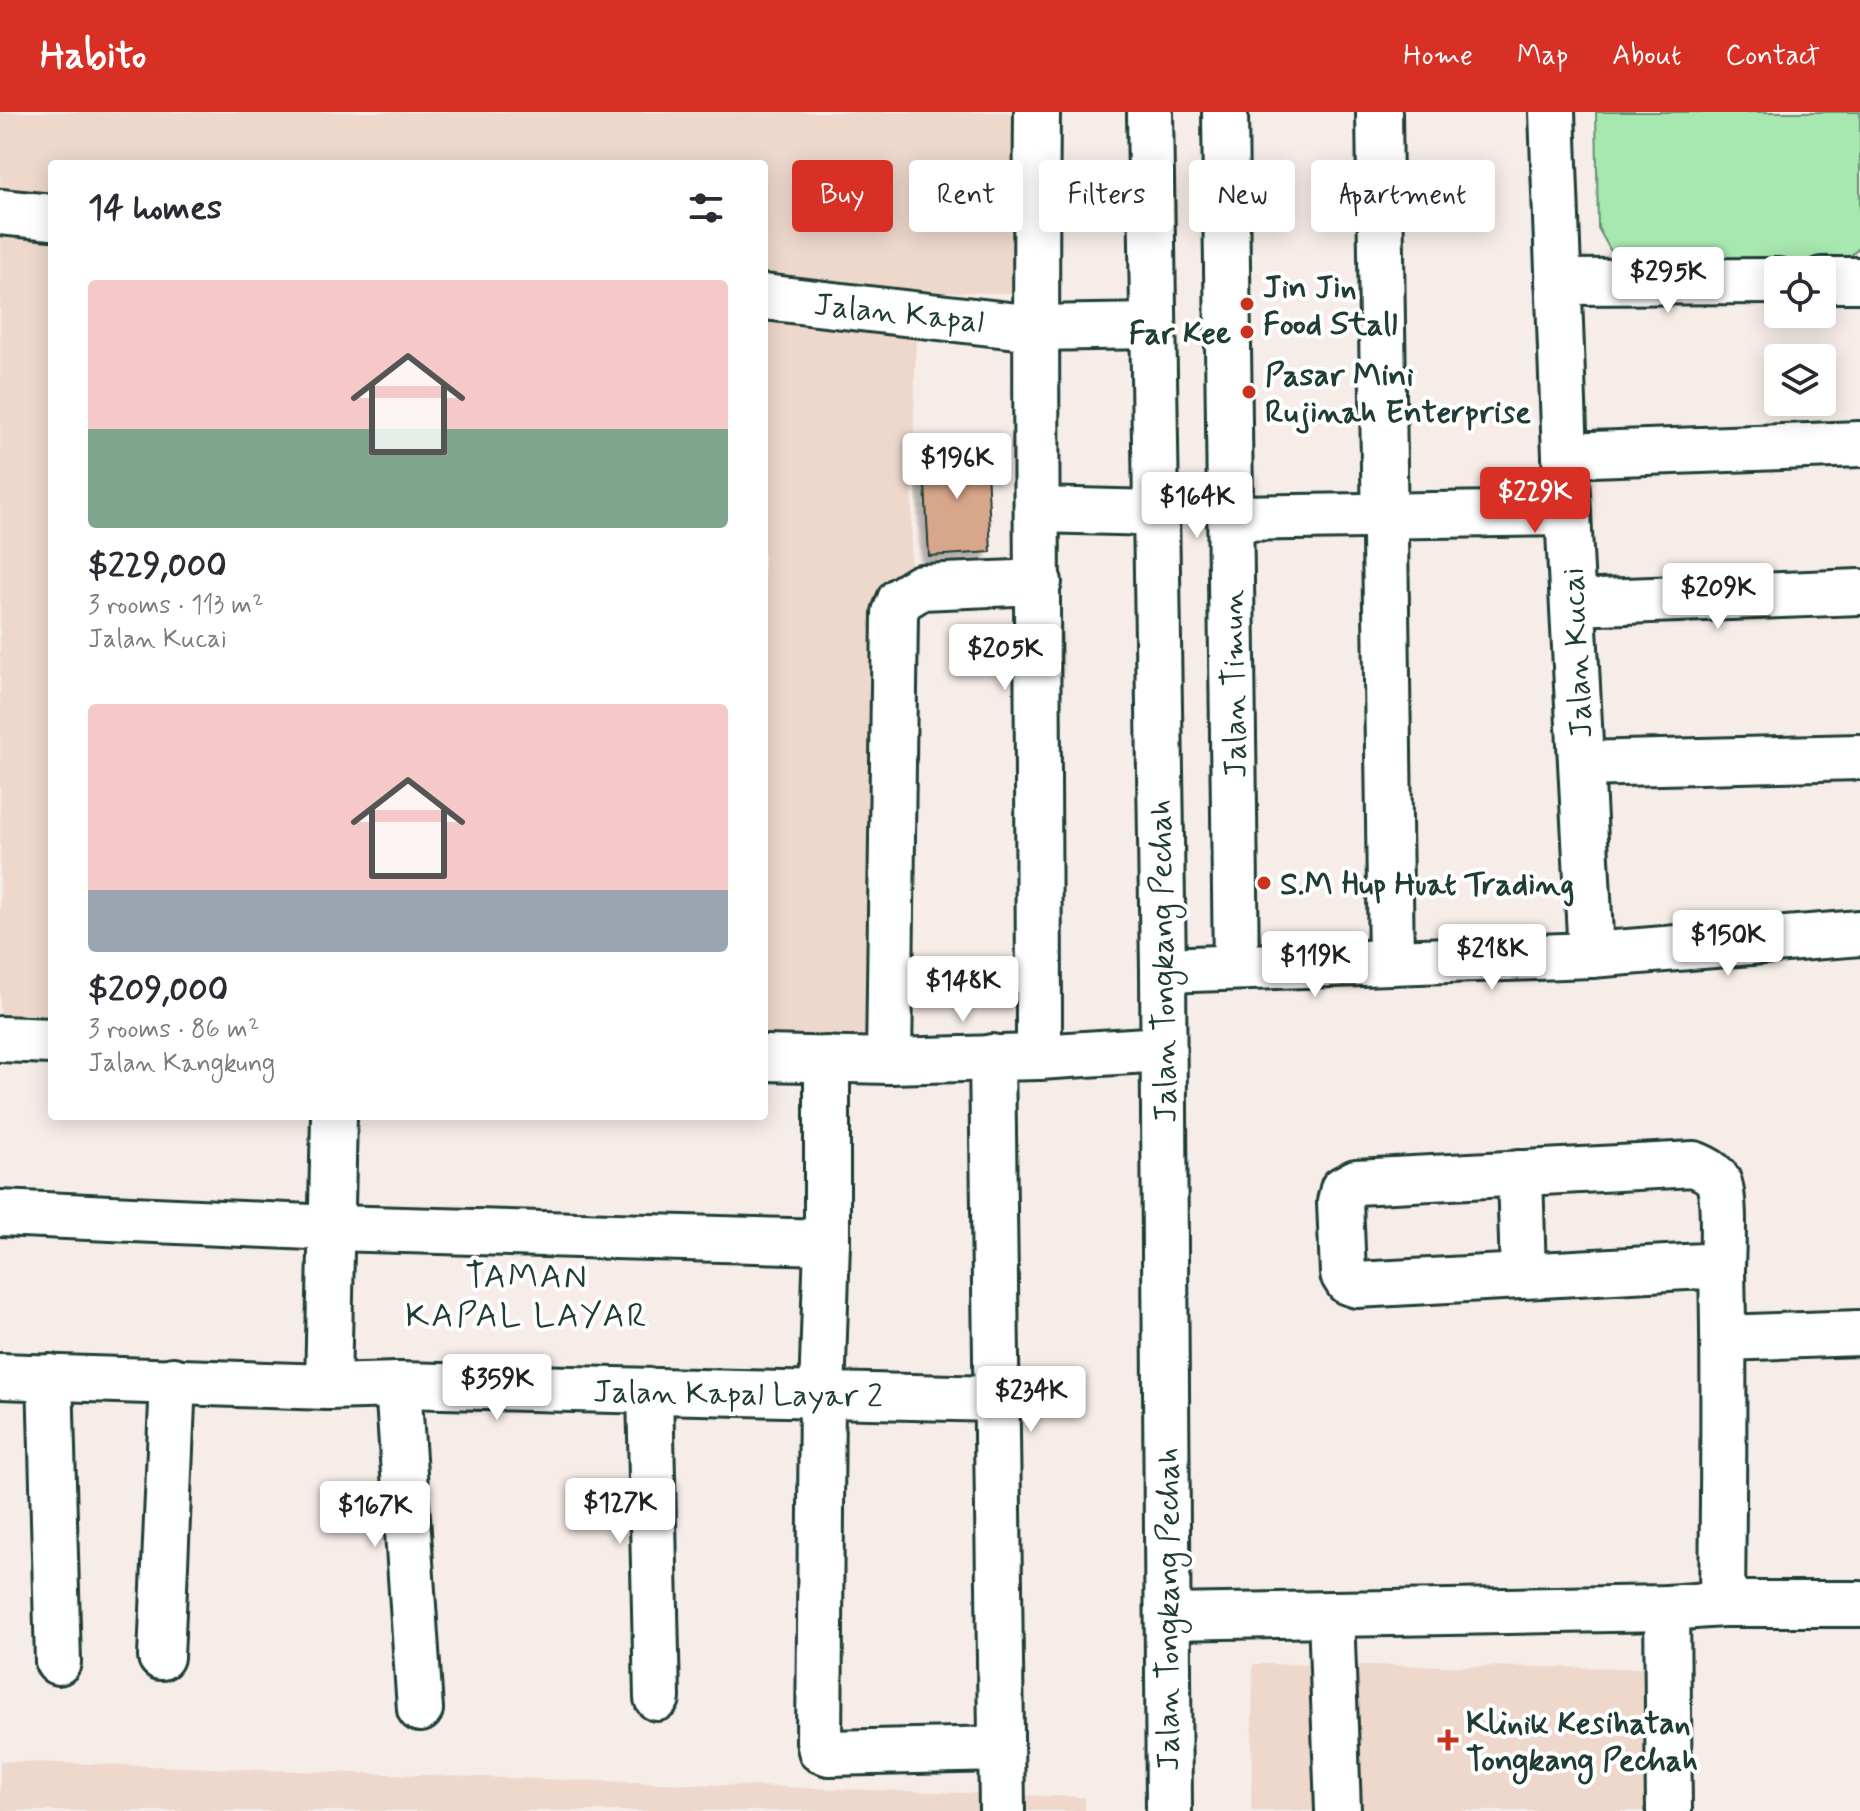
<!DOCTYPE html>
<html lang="en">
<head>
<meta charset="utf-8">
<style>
	:root { --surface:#fff; --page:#f7f7f7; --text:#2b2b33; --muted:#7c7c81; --accent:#d93025 }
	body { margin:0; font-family:Mynerve,sans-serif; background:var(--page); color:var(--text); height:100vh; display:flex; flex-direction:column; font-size:30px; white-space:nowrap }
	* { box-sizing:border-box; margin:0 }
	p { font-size:26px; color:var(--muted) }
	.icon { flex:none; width:44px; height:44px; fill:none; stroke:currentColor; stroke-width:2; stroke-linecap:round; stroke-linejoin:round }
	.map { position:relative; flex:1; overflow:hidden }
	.panel { position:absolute; left:48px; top:48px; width:720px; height:960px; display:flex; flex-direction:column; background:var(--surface); border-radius:8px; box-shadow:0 4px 20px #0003 }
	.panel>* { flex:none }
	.top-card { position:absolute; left:792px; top:48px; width:760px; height:72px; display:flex; gap:16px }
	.tools { position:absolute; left:1764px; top:144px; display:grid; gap:16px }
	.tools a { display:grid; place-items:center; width:72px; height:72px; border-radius:8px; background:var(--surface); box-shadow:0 4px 20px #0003; font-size:40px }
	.price { position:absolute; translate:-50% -68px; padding:0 18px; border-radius:8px; background:#fff; color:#222; font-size:26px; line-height:52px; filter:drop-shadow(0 2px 4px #0008) }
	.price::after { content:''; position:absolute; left:50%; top:48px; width:24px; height:18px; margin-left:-12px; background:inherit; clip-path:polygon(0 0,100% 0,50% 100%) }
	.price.selected { background:var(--accent); color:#fff }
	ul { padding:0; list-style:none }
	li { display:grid; align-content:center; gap:16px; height:424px; padding:0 40px }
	li span { display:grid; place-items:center; height:248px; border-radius:8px; color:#555 }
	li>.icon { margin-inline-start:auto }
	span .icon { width:144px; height:144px; fill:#fffc; stroke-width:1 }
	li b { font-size:34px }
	h2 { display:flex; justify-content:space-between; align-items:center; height:96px; padding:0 40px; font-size:34px }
	.tag { padding:0 28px; border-radius:8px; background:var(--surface); box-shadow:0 4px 20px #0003; font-size:28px; line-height:72px }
	.tag.selected { background:var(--accent); color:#fff }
	header { display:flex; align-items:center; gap:48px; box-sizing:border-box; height:112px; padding:0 40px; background:var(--accent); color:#fff }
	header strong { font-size:38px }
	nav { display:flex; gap:44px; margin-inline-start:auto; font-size:28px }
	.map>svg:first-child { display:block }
	.built { fill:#eed8cc }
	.green { fill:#a7e7b0; stroke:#639272; stroke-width:2 }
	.building { fill:#d8a78b; stroke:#1f3d34; stroke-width:2; filter:url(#shadow) }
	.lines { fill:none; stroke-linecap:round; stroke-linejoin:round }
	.minor-casing { stroke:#1f3d34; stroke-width:50 }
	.major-casing { stroke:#1f3d34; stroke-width:50 }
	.minor { stroke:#fff; stroke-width:44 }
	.major { stroke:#fff; stroke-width:44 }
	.poi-dot { fill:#c8321e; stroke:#fff; stroke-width:3 }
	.labels { text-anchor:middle; stroke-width:8; stroke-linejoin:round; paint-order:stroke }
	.poi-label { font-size:32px; font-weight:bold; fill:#1f3d34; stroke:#fff; text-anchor:start }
	.street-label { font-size:32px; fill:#1f3d34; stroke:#fff }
	.neighbourhood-label { font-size:34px; letter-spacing:2px; fill:#1f3d34; stroke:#fff }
</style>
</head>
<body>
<header>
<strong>Habito</strong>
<nav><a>Home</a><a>Map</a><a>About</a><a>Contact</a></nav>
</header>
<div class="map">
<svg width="1860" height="1699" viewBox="0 0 1860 1699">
	<defs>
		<filter id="shadow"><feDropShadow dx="-7" dy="7" stdDeviation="2" flood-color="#0004"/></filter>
	</defs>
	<rect width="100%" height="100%" fill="#f7ede8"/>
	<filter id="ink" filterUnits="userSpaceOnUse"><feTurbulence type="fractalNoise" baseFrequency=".0125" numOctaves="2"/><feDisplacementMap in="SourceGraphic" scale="16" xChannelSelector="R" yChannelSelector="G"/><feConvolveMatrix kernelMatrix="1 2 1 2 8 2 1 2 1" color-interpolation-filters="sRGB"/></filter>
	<g filter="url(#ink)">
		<g class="built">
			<polygon points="0,0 1020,0 1015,181 917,180 900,925 764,922 764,52 52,52 52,912 0,912"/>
			<polygon points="1253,1552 1646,1556 1644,1699 1251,1699"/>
			<polygon points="0,1649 1085,1685 1085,1699 0,1699"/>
		</g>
		<polygon class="green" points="1596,0 1860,0 1860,135 1844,150 1635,150 1613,143 1598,116"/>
		<polygon class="building" points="986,335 991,440 929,444 923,338"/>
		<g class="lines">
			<g class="minor-casing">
				<g id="minor">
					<path d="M1037 0C1034 315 1039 630 1039 945"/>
					<polyline points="1225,0 1236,855"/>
					<polyline points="1379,0 1391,850"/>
					<polyline points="1552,0 1565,343 1591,843"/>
					<polyline points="0,100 52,105"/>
					<polyline points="1822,168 1860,168"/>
					<polyline points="1558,170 1778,169"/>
					<polyline points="764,185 1035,216 1153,214"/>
					<polyline points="1565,343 1860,332"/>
					<polyline points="1037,398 1156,401"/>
					<polyline points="1231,406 1568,401"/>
					<polyline points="1573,491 1860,480"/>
					<polyline points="1582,652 1860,645"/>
					<polyline points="1163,858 1591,843 1860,821"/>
					<polyline points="0,927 52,929"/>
					<polyline points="992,945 1002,1699"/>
					<polyline points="764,946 889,949 1039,945 1162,937"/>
					<polyline points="827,947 827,1130 822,1284 819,1629 821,1638 829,1641 1001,1637"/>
					<polyline points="889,949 895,501 900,488 921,475 1039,470"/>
					<polyline points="1520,1061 1523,1163"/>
					<polyline points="0,1101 333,1116 827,1130"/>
					<polyline points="1724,1226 1860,1221"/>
					<polyline points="0,1264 328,1275 398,1273 997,1287"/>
					<polyline points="50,1265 58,1550"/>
					<polyline points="398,1273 420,1597"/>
					<polyline points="328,1275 334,1004"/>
					<polyline points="650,1279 657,1586"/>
					<path d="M1722 1492C1723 1381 1725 1271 1722 1161 1722 1139 1726 1087 1718 1069 1713 1060 1703 1056 1694 1052L1356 1070 1343 1077 1340 1090 1343 1162 1348 1170 1357 1173 1722 1153"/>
					<polyline points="1667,1496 1669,1699"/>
					<polyline points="1331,1502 1338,1699"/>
					<polyline points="1168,1505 1667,1496 1722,1492 1860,1492"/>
					<polyline points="161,1545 173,1268"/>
				</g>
			</g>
			<g class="major-casing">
				<polyline id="major" points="1150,0 1163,858 1169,1699"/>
			</g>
			<use href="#minor" class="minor"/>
			<use href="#major" class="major"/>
		</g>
	</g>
	<g class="poi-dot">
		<circle cx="1247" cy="192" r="8"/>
		<circle cx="1247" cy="220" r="8"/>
		<circle cx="1249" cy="280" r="8"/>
		<circle cx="1264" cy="771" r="8"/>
		<path d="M1444 1616h8v8h8v8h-8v8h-8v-8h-8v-8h8z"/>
	</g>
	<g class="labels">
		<g class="poi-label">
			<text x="1263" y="185">Jin Jin<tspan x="1263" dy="37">Food Stall</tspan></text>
			<text x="1231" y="231" text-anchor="end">Far Kee</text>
			<text x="1265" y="273">Pasar Mini<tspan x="1265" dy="37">Rujinah Enterprise</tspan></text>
			<text x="1280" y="782">S.M Hup Huat Trading</text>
			<text x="1466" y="1621">Klinik Kesihatan<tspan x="1466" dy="37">Tongkang Pechah</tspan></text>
		</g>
		<g class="street-label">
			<text transform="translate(899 200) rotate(6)" y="11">Jalan Kapal</text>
			<text transform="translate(1576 541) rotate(-93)" y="11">Jalan Kucai</text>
			<text transform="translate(1233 572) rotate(-91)" y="11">Jalan Timun</text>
			<text transform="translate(1162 849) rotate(-91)" y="11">Jalan Tongkang Pechah</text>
			<text transform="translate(738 1281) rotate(1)" y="11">Jalan Kapal Layar 2</text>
			<text transform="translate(1167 1497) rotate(-90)" y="11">Jalan Tongkang Pechah</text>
		</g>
		<g class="neighbourhood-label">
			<text x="527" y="1175">TAMAN<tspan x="527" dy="39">KAPAL LAYAR</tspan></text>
		</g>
	</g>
</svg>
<div class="tools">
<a><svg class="icon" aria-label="locate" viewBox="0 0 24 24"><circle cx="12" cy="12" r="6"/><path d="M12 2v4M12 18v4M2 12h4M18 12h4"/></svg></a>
<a><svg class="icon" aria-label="layers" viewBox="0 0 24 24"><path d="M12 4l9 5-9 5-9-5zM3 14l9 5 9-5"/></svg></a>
</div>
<b class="price" style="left:1668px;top:203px">$295K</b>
<b class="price" style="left:957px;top:389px">$196K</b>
<b class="price selected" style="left:1535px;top:423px">$229K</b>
<b class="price" style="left:1197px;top:428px">$164K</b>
<b class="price" style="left:1718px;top:519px">$209K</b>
<b class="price" style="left:1005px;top:580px">$205K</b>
<b class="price" style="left:1728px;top:866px">$150K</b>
<b class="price" style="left:1492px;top:880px">$218K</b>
<b class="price" style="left:1315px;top:887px">$119K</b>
<b class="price" style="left:963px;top:912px">$148K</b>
<b class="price" style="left:497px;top:1310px">$359K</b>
<b class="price" style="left:1031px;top:1322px">$234K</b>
<b class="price" style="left:620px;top:1434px">$127K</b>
<b class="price" style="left:375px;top:1437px">$167K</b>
<div class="top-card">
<a class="tag selected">Buy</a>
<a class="tag">Rent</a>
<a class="tag">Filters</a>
<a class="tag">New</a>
<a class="tag">Apartment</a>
</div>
<section class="panel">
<h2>14 homes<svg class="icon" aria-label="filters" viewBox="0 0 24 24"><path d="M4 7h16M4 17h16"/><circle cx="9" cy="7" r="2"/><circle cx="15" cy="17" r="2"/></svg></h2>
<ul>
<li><span style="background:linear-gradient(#f6c9c9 60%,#7fa58c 0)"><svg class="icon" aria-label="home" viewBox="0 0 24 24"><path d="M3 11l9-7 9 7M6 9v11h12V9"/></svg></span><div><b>$229,000</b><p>3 rooms · 113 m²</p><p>Jalan Kucai</p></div></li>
<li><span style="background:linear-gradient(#f6c9c9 75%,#9aa5b1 0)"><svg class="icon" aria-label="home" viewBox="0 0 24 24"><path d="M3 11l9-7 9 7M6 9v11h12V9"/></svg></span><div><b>$209,000</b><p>3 rooms · 86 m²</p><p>Jalan Kangkung</p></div></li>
</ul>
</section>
</div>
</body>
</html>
